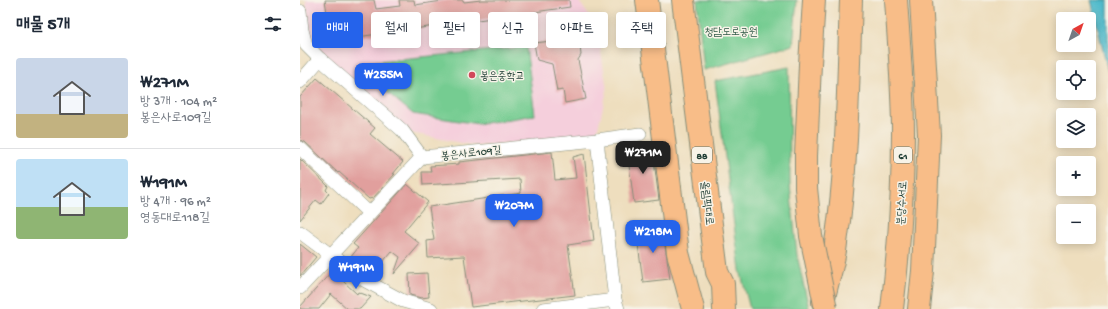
<!DOCTYPE html>
<html lang="ko">
<head>
<meta charset="utf-8">
<style>
	:root { --surface:#fff; --page:#f2f2f3; --text:#1f2937; --muted:#747a83; --line:#e0e1e3; --accent:#2563eb }
	body { margin:0; font-family:"Gochi Hand","Poor Story",sans-serif; background:var(--page); color:var(--text); height:100vh; display:flex; flex-direction:column; font-size:15px; white-space:nowrap }
	* { box-sizing:border-box; margin:0 }
	p { font-size:13px; color:var(--muted) }
	.icon { flex:none; width:22px; height:22px; fill:none; stroke:currentColor; stroke-width:2; stroke-linecap:round; stroke-linejoin:round }
	.map { position:relative; flex:1; overflow:hidden }
	.drawer { display:flex; flex-direction:column; background:var(--surface); width:300px }
	.drawer>* { flex:none }
	.top-card { position:absolute; left:12px; top:12px; width:380px; height:36px; display:flex; gap:8px }
	.needle { width:26px; rotate:40deg }
	.fabs { position:absolute; left:756px; top:12px; display:grid; gap:8px }
	.fabs a { display:grid; place-items:center; width:40px; height:40px; border-radius:4px; background:var(--surface); box-shadow:0 2px 10px #0003; font-size:20px }
	.price { position:absolute; translate:-50% -34px; padding:0 9px; border-radius:8px; background:var(--accent); color:#fff; font-size:13px; line-height:26px; filter:drop-shadow(0 1px 2px #0008) }
	.price::after { content:''; position:absolute; left:50%; top:24px; width:12px; height:9px; margin-left:-6px; background:inherit; clip-path:polygon(0 0,100% 0,50% 100%) }
	.price.on { background:#222; color:#fff }
	ul { padding:0; list-style:none }
	li { display:flex; align-items:center; gap:12px; height:100px; padding:0 16px }
	li+li { border-top:1px solid var(--line) }
	li span { display:grid; place-items:center; flex:none; width:112px; height:80px; border-radius:4px; color:#555 }
	li>.icon { margin-inline-start:auto }
	span .icon { width:48px; height:48px; fill:#fffc; stroke-width:1 }
	li b { font-size:17px }
	h2 { display:flex; justify-content:space-between; align-items:center; height:48px; padding:0 16px; font-size:17px }
	.chip { padding:0 14px; border-radius:4px; background:var(--surface); box-shadow:0 2px 10px #0003; font-size:14px; line-height:36px }
	.chip.on { background:var(--accent); color:#fff }
	main { display:flex; flex:1; min-height:0 }
	.map>svg:first-child { display:block }
	.built { fill:#f5cfdc }
	.green { fill:#74cc91; stroke:#4a8462 }
	.water { fill:#4fbacb; stroke:#377c80 }
	.building { fill:#e19f9d }
	.lines { fill:none; stroke-linecap:round; stroke-linejoin:round }
	.minor-casing { stroke:#868e79; stroke-width:14 }
	.trunk-casing { stroke:#868e79; stroke-width:24 }
	.minor { stroke:#fff; stroke-width:13 }
	.trunk { stroke:#f8bd88; stroke-width:22 }
	.trunk-bridge-casing { stroke:#868e79; stroke-width:24; stroke-linecap:butt }
	.trunk-bridge { stroke:#f8bd88; stroke-width:22 }
	.poi-dot { fill:#d1495b; stroke:#f7f3e8; stroke-width:1.5 }
	.labels { text-anchor:middle; stroke-width:3; stroke-linejoin:round; paint-order:stroke }
	.shield { fill:#f7f3e8; stroke:#60746a; stroke-width:1 }
	.shield-label { font-size:10px; font-weight:bold; fill:#1f3d34 }
	.park-label { font-size:11px; fill:#305a47; stroke:#f7f3e8 }
	.poi-label { font-size:11px; fill:#1f3d34; stroke:#f7f3e8; text-anchor:start }
	.street-label { font-size:11px; fill:#1f3d34; stroke:#f7f3e8 }
</style>
</head>
<body>
<main>
<section class="drawer">
<h2>매물 5개<svg class="icon" aria-label="filters" viewBox="0 0 24 24"><path d="M4 7h16M4 17h16"/><circle cx="9" cy="7" r="2"/><circle cx="15" cy="17" r="2"/></svg></h2>
<ul>
<li><span style="background:linear-gradient(#c9d6e8 70%,#c2b280 0)"><svg class="icon" aria-label="home" viewBox="0 0 24 24"><path d="M3 11l9-7 9 7M6 9v11h12V9"/></svg></span><div><b>₩271M</b><p>방 3개 · 104 m²</p><p>봉은사로109길</p></div></li>
<li><span style="background:linear-gradient(#bfe0f5 60%,#8fb573 0)"><svg class="icon" aria-label="home" viewBox="0 0 24 24"><path d="M3 11l9-7 9 7M6 9v11h12V9"/></svg></span><div><b>₩191M</b><p>방 4개 · 96 m²</p><p>영동대로118길</p></div></li>
</ul>
</section>
<div class="map">
<svg width="808" height="309" viewBox="0 0 808 309">
	<rect width="100%" height="100%" fill="#f7f3e8"/>
	<filter id="ink" filterUnits="userSpaceOnUse"><feTurbulence type="fractalNoise" baseFrequency=".025" numOctaves="2"/><feDisplacementMap in="SourceGraphic" scale="8" xChannelSelector="R" yChannelSelector="G"/><feConvolveMatrix kernelMatrix="1 2 1 2 8 2 1 2 1" color-interpolation-filters="sRGB"/></filter>
	<filter id="wash" filterUnits="userSpaceOnUse"><feTurbulence type="fractalNoise" baseFrequency=".012" numOctaves="4" result="noise"/><feDisplacementMap in="SourceGraphic" scale="16" xChannelSelector="R" yChannelSelector="G"/><feGaussianBlur stdDeviation="0.9" result="paint"/><feColorMatrix in="noise" values="0 0 0 0 0 0 0 0 0 0 0 0 0 0 0 0 0 1.4 0 .05"/><feComposite in="paint" operator="in"/></filter>
	<g filter="url(#wash)">
		<rect width="100%" height="100%" fill="#eedebe"/>
		<polygon class="built" points="6,0 278,0 297,27 307,90 296,136 177,146 106,132 21,59 8,32"/>
		<g class="green">
			<polygon points="397,0 497,0 493,45 404,70"/>
			<polygon points="226,47 235,115 179,124 113,114 70,78 68,62"/>
			<polygon points="489,67 490,185 497,255 509,309 450,309 440,270 415,81"/>
		</g>
		<polygon class="water" points="791,0 808,0 808,72"/>
		<g id="blocks">
			<g class="building">
				<polygon points="25,0 74,0 76,9 100,6 99,0 114,0 115,5 149,0 163,0 164,2 181,0 269,0 270,7 43,39 40,17 28,19"/>
				<polygon points="279,38 281,55 278,60 286,99 265,103 263,90 257,91 252,64 237,60 234,43"/>
				<polygon points="17,78 75,128 70,134 103,162 93,174 95,174 73,198 69,199 39,172 38,173 5,142 0,140 0,97"/>
				<polygon points="352,146 359,200 334,203 327,150"/>
				<polygon points="252,152 255,180 276,178 273,157 284,154 294,241 268,245 275,295 171,307 164,256 128,258 127,241 134,240 129,207 221,193 220,179 123,185 122,172 131,172 130,166 159,164 159,162"/>
				<polygon points="0,159 28,186 26,190 29,193 21,204 16,200 0,220"/>
				<polygon points="107,184 128,202 104,231 120,244 94,274 100,257 92,251 72,275 50,258 58,248 53,244"/>
				<polygon points="362,225 370,279 343,282 336,229"/>
				<polygon points="0,244 16,257 0,276"/>
				<polygon points="32,271 57,294 58,292 71,297 60,309 48,309 31,294 19,309 0,309 0,307"/>
				<polygon points="127,273 129,297 121,298 110,295 109,274"/>
			</g>
		</g>
	</g>
	<g filter="url(#ink)">
		<use href="#blocks" fill-opacity="0" stroke="#868e79" stroke-width="1"/>
		<g class="lines">
			<g class="minor-casing">
				<g id="minor">
					<polyline points="0,11 2,30 6,45 20,59 102,130 122,157"/>
					<polyline points="0,82 20,59"/>
					<polyline points="297,140 315,300 318,309"/>
					<polyline points="0,148 69,213"/>
					<polyline points="0,232 64,280 103,301 131,309"/>
					<polyline points="0,288 122,157 297,140 340,134"/>
					<polyline points="243,309 315,300"/>
				</g>
			</g>
			<g class="trunk-casing">
				<g id="trunk">
					<polyline points="347,0 378,253 393,309"/>
					<polyline points="383,0 417,272 423,284 424,309"/>
					<polyline points="506,156 510,64 514,0"/>
					<path d="M523 302C527 282 534 263 536 243 548 162 548 81 551 0"/>
					<path d="M592 309C599 251 603 192 603 133 603 89 599 44 596 0"/>
					<polyline points="619,309 623,271 629,135 621,0"/>
				</g>
			</g>
			<use href="#minor" class="minor"/>
			<use href="#trunk" class="trunk"/>
			<g class="trunk-bridge-casing">
				<polyline id="trunk-bridge" points="506,156 506,188 511,236 526,309"/>
			</g>
			<use href="#trunk-bridge" class="trunk-bridge"/>
		</g>
	</g>
	<circle class="poi-dot" cx="172" cy="75" r="4"/>
	<g class="labels">
		<g class="shield">
			<rect x="392" y="147" width="20" height="16" rx="3"/>
			<rect x="594" y="147" width="18" height="16" rx="3"/>
		</g>
		<g class="shield-label">
			<text x="402" y="159">88</text>
			<text x="603" y="159">61</text>
		</g>
		<g class="park-label">
			<text x="431" y="35">청담도로공원</text>
		</g>
		<g class="poi-label">
			<text x="180" y="79">봉은중학교</text>
		</g>
		<g class="street-label">
			<text transform="translate(171 152) rotate(-6)" y="4">봉은사로109길</text>
			<text transform="translate(408 203) rotate(83)" y="4">올림픽대로</text>
			<text transform="translate(601 203) rotate(-87)" y="4">분당수서로</text>
		</g>
	</g>
</svg>
<div class="fabs">
<a><svg class="needle" viewBox="-14 -14 28 28"><path d="M0-13l5 13h-10z" fill="#e53935"/><path d="M0 13l5-13h-10z" fill="#747a83"/></svg></a>
<a><svg class="icon" aria-label="locate" viewBox="0 0 24 24"><circle cx="12" cy="12" r="6"/><path d="M12 2v4M12 18v4M2 12h4M18 12h4"/></svg></a>
<a><svg class="icon" aria-label="layers" viewBox="0 0 24 24"><path d="M12 4l9 5-9 5-9-5zM3 14l9 5 9-5"/></svg></a>
<a>+</a>
<a>−</a>
</div>
<b class="price" style="left:83px;top:97px">₩255M</b>
<b class="price on" style="left:343px;top:175px">₩271M</b>
<b class="price" style="left:214px;top:228px">₩207M</b>
<b class="price" style="left:353px;top:254px">₩218M</b>
<b class="price" style="left:56px;top:290px">₩191M</b>
<div class="top-card">
<a class="chip on">매매</a>
<a class="chip">월세</a>
<a class="chip">필터</a>
<a class="chip">신규</a>
<a class="chip">아파트</a>
<a class="chip">주택</a>
</div>
</div>
</main>
</body>
</html>
